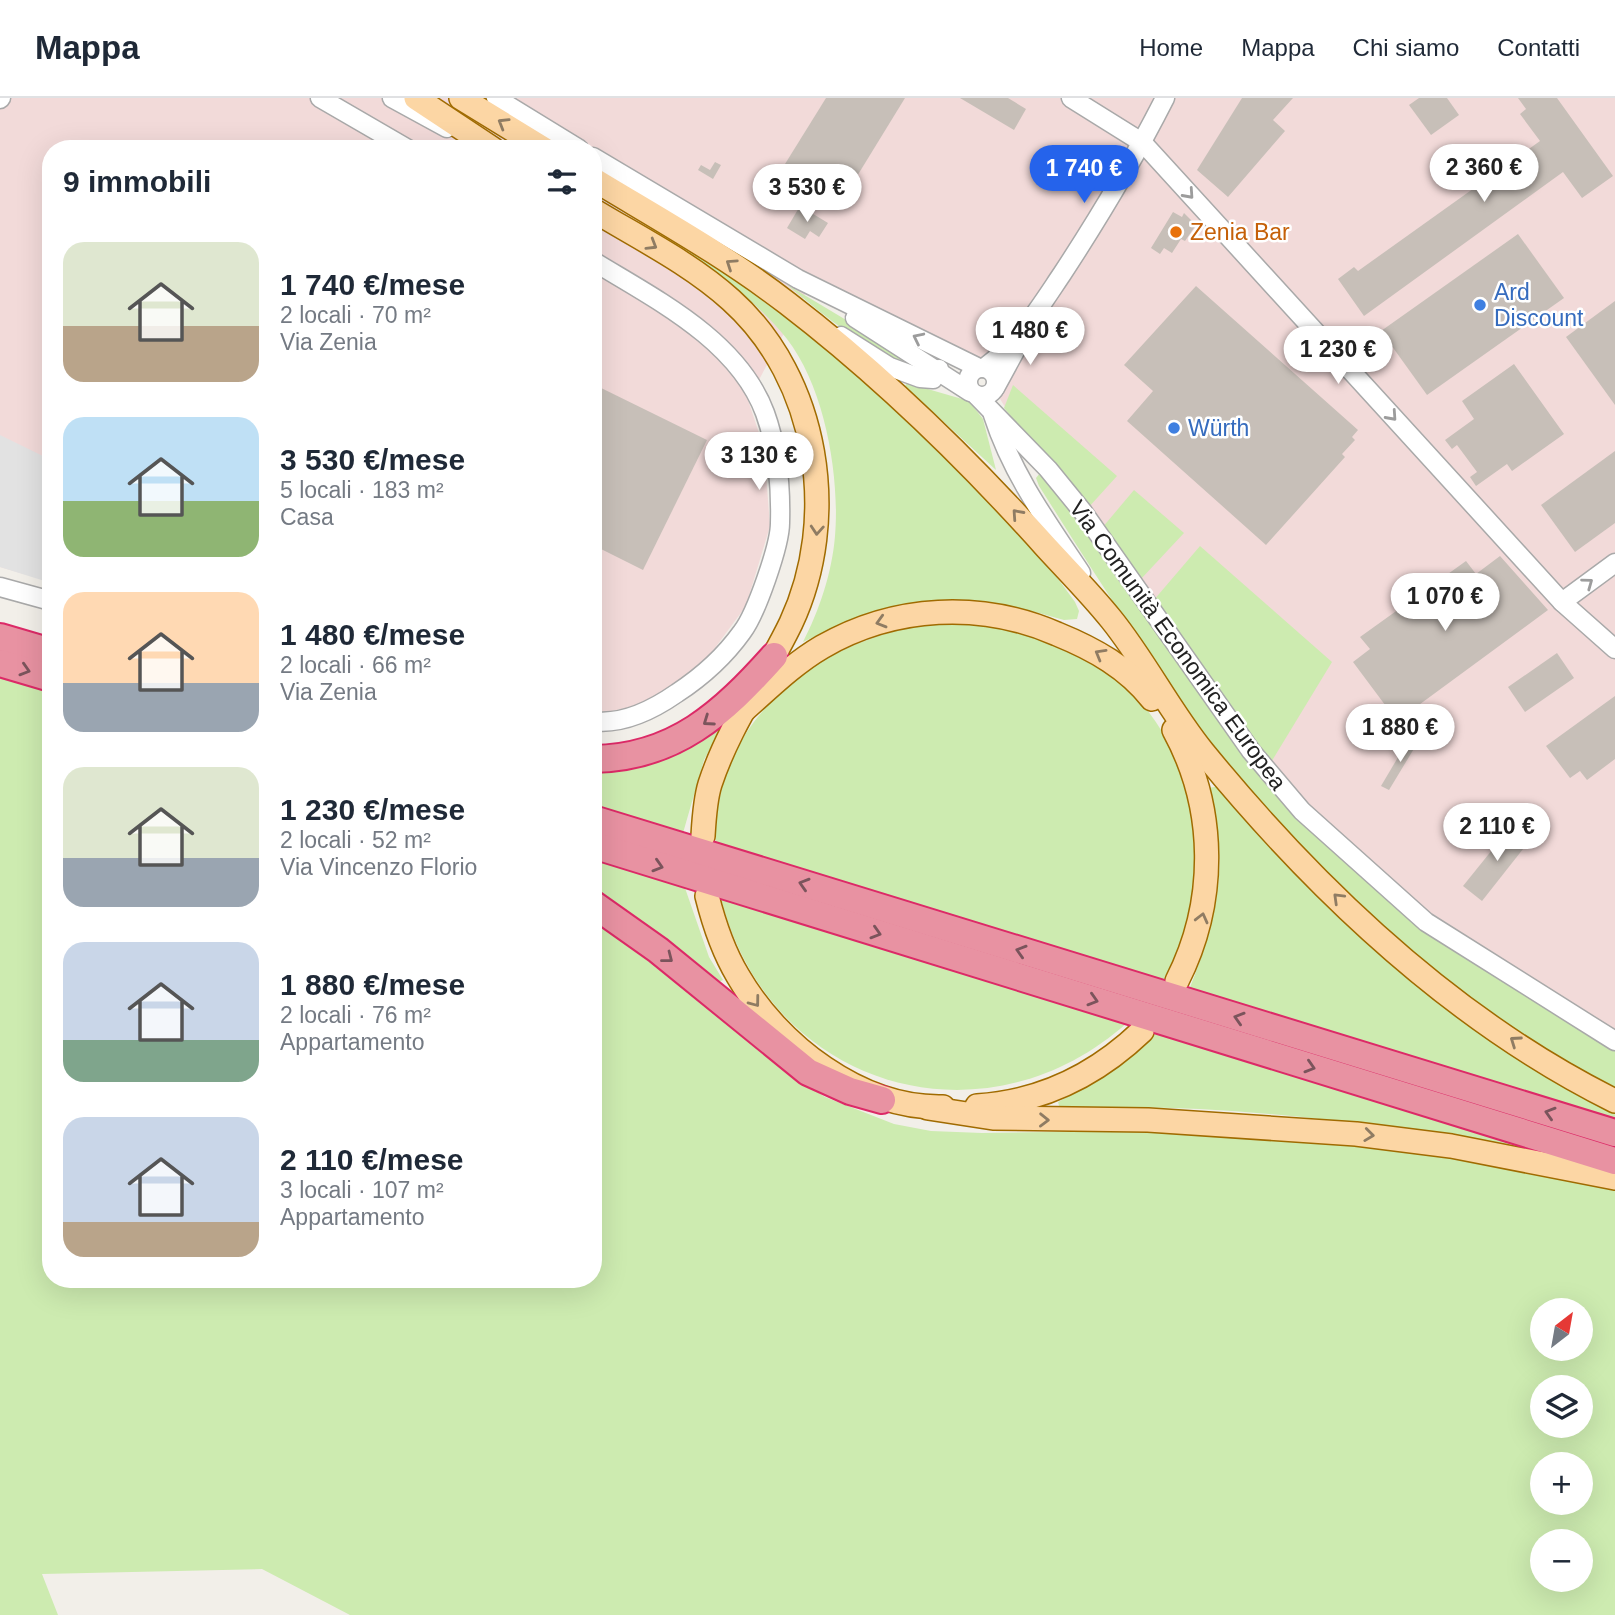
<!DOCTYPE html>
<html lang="it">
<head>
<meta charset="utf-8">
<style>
	:root { --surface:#fff; --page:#f2f2f3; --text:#1f2937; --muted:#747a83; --line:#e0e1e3; --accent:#2563eb }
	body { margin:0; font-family:Helvetica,sans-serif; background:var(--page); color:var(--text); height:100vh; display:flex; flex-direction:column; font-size:26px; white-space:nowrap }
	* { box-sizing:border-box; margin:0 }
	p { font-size:23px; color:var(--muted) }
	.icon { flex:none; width:38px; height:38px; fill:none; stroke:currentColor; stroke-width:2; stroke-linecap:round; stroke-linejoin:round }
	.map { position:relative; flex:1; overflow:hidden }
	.side { position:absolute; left:42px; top:42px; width:560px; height:1148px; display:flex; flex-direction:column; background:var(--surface); border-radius:28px; box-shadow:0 7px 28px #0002 }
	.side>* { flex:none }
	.needle { width:46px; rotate:31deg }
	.controls { position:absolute; left:1530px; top:1200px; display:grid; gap:14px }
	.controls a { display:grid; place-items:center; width:63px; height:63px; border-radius:50%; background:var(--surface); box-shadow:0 7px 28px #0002; font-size:35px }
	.price { position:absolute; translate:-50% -60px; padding:0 16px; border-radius:24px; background:#fff; color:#222; font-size:23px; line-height:46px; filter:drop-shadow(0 2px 4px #0008) }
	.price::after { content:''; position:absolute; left:50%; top:42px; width:21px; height:16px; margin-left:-10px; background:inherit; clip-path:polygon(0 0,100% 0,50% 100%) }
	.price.on { background:var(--accent); color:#fff }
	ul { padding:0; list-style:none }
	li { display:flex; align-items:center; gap:21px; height:175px; padding:0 21px }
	li span { display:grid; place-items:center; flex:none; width:196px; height:140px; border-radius:21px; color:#555 }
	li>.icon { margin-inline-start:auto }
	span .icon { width:84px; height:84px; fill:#fffc; stroke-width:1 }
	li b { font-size:30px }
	h2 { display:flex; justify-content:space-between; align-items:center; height:84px; padding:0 21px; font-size:30px }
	header { display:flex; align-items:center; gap:42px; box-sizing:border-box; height:98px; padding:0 35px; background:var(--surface); border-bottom:2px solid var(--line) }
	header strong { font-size:33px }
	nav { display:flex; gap:38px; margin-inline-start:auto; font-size:24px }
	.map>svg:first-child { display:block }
	.commercial { fill:#f2dad9 }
	.grass { fill:#cdebb0; fill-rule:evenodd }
	.parking { fill:#e2e2e2 }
	.building { fill:#c7bfb8 }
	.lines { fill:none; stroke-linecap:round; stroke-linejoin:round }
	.minor-casing { stroke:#a9a9a9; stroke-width:21 }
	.major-casing { stroke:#a06b00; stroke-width:26 }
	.highway-casing { stroke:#dc2a67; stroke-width:30 }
	.minor { stroke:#fff; stroke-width:18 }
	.major { stroke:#fcd6a4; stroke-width:23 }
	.highway { stroke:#e892a2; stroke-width:26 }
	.oneway { stroke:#8f7c63 }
	.oneway2 { stroke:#9c9c9c }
	.oneway3 { stroke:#7b545c }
	.food-dot { fill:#e8710a; stroke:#fff; stroke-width:2.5 }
	.shop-dot { fill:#3f7fe0; stroke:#fff; stroke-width:2.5 }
	.labels { text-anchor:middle; stroke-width:5; stroke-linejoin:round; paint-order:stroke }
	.food-label { font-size:23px; fill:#c56008; stroke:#fff; text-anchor:start }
	.shop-label { font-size:23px; fill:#366cbe; stroke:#fff; text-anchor:start }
	.street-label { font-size:23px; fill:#222; stroke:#fff }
</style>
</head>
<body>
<header>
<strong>Mappa</strong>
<nav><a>Home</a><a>Mappa</a><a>Chi siamo</a><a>Contatti</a></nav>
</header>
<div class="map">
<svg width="1615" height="1517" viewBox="0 0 1615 1517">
	<rect width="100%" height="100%" fill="#f2efe9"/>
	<polygon class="commercial" points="0,0 1615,0 1615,949 1551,909 1311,730 1045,375 974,258 815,178 748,302 764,350 770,428 746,508 709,558 669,590 635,608 607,614 593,612 593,51 51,51 51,484 0,469"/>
	<g class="grass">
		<path d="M629 117 726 175 823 248 936 344 1056 478 1075 504 1079 513 1077 521 1064 522C960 491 900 497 803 544 819 513 832 475 835 438 840 378 825 290 787 241 744 188 686 153 629 117Z"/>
		<path d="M786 186 923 268 920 272C869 255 827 220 786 186Z"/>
		<polygon points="907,285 969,303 983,321 996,372 905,288"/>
		<polygon points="1013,287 1117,378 1088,410 1004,310"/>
		<path d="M1040 375H1045L1200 595 1414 819 1615 949V995C1538 948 1462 900 1393 841 1244 716 1142 550 1039 388L1036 380Z"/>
		<polygon points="1134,392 1184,435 1140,482 1102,430"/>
		<polygon points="1200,448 1332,564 1270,666 1153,503"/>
		<path d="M946 525C1008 525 1077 545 1124 587 1205 661 1215 790 1163 882L716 746C711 618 828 533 946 525Z"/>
		<path d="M0 578 51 594V1181H593V822L658 866 786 974 825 999 894 1026 931 1033 982 1035 1164 1032 1415 1051 1615 1087V1517H350L262 1471 42 1476 58 1517H0ZM1542 1213H1580V1251H1542ZM1542 1290H1580V1328H1542ZM1542 1367H1580V1405H1542ZM1542 1444H1580V1482H1542Z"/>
		<polygon points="721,629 704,662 683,735 593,708 593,668 686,644"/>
		<path d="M1221 688 1267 743 1615 1014V1025L1189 892C1217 822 1231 764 1208 690Z"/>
		<polygon points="593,761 685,790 709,859 723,882 714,886 593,798"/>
		<path d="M721 800 1128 924C983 1054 768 989 721 800Z"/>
		<path d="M1158 934 1574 1060C1405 1030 1233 1002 1060 1011L1058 1004 1095 984Z"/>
	</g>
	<polygon class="parking" points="0,337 51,362 51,485 0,469"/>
	<g class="building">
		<polygon points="826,0 905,0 843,101 785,66"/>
		<polygon points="960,0 1008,0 1026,11 1014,32"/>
		<polygon points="1242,0 1293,0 1273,22 1285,33 1228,99 1197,72"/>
		<polygon points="1419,0 1447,0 1459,17 1431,37 1409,7"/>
		<polygon points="1518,0 1557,0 1613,78 1582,100 1563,74 1364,218 1338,181 1354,169 1358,173 1540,43 1520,16 1526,11"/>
		<polygon points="715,64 721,67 713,81 698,72 701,67 710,72"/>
		<polygon points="800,108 828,125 819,139 810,133 805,141 787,130"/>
		<polygon points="1173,114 1182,119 1184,115 1196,127 1185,143 1181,141 1172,155 1164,150 1160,156 1151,150"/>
		<polygon points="1518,136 1564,200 1427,297 1381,233"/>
		<polygon points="1196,188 1358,332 1352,339 1355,342 1342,356 1345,359 1266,447 1127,323 1153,293 1124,267"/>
		<polygon points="1615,203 1615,307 1566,239"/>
		<polygon points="1514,266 1564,336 1512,373 1507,366 1476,388 1470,379 1477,374 1457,347 1452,351 1445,342 1474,321 1462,303"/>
		<polygon points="593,286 707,342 643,472 593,447"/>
		<polygon points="1615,353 1615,425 1575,454 1541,407"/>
		<polygon points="1500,458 1548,512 1397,623 1353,564 1370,551 1360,539 1466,463 1476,476"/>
		<polygon points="1557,555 1574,580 1525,614 1508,589"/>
		<polygon points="1615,598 1615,661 1587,682 1580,673 1570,680 1546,648"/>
		<polygon points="1410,639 1418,644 1389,692 1381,688"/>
		<polygon points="1513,726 1531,741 1482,803 1463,788"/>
	</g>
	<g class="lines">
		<g class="minor-casing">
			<g id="minor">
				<polyline points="320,0 408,51"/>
				<polyline points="392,0 447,30"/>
				<polyline points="496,0 579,51"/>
				<polyline points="1071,0 1143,45 1562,504 1615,551"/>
				<polyline points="0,1 1,0"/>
				<polyline points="593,59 798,181 979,270"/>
				<path d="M593 163C655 201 738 242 765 315 777 348 781 389 780 425 780 447 756 516 742 534 724 559 703 578 677 595 654 611 623 627 593 623"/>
				<polyline points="855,220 970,294"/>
				<polyline points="841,238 890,269 920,280 933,281 939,271"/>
				<circle cx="982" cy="284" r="14"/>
				<path d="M984 270C1018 245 1039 210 1062 176 1100 118 1134 61 1165 0"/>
				<polyline points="995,290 1020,244"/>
				<polyline points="977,298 1048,371 1083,414 1251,653 1302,713 1426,824 1615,943"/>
				<path d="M993 317C1012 376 1047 424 1081 475"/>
				<polyline points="0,489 51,503"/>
				<polyline points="1562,504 1615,465"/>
			</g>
		</g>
		<g class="major-casing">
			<g id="major">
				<polyline points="416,0 493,51"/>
				<polyline points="461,0 544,51"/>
				<path d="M593 81C659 121 726 158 787 205 881 277 967 361 1046 449 1068 473 1091 496 1111 521 1145 563 1169 612 1203 654 1316 792 1454 923 1615 1003"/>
				<path d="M593 112C639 140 690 165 731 202 819 281 840 420 791 525 765 579 729 628 710 686 705 702 704 721 703 738"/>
				<path d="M744 612C769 590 793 566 822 549 895 507 981 503 1057 536 1094 551 1128 570 1152 601"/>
				<path d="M1174 632C1217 711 1217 804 1177 883"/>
				<path d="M707 798C714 826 723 853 738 878 778 947 860 1011 943 1009"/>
				<path d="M977 1008C1041 1004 1096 977 1142 933"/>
				<polyline points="928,1010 993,1020 1148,1022 1356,1036 1451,1048 1615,1080"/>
			</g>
		</g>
		<g class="highway-casing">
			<g id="highway">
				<polyline points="0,539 51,554"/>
				<polyline points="0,565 51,580"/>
				<path d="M593 661C675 660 723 615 774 558"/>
				<polyline points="593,721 1615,1035"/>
				<polyline points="593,747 1615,1063"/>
				<polyline points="593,806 658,852 808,974 850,993 882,1002"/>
			</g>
		</g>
		<use href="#minor" class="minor"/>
		<use href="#major" class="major"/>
		<use href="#highway" class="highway"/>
	</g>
	<defs><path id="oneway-chevron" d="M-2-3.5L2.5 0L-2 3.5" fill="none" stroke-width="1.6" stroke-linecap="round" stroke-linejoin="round" transform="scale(1.75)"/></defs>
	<g class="oneway">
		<use href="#oneway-chevron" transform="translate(503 25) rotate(-149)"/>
		<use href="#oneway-chevron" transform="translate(652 147) rotate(31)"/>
		<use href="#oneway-chevron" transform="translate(731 166) rotate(-146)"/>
		<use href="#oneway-chevron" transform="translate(1017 416) rotate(-132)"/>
		<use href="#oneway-chevron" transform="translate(817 432) rotate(94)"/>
		<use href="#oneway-chevron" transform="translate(881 524) rotate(164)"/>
		<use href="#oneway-chevron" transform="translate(1100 556) rotate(-150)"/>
		<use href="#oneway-chevron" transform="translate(1338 800) rotate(-136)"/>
		<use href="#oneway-chevron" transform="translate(1202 820) rotate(-76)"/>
		<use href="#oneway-chevron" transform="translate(755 904) rotate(53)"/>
		<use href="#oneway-chevron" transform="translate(1515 943) rotate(-145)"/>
		<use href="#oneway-chevron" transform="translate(1044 1022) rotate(1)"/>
		<use href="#oneway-chevron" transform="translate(1369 1037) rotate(7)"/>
	</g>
	<g class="oneway2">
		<use href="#oneway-chevron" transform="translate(1189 96) rotate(48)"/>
		<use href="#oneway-chevron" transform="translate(918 240) rotate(-154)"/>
		<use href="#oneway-chevron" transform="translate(1392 318) rotate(48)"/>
		<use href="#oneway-chevron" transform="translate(1588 485) rotate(-36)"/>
	</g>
	<g class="oneway3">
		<use href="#oneway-chevron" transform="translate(25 572) rotate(17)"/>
		<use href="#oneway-chevron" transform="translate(708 623) rotate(145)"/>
		<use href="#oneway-chevron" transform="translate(658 768) rotate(17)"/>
		<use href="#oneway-chevron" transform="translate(804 786) rotate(-163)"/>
		<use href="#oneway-chevron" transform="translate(876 835) rotate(17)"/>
		<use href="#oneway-chevron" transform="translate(1021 853) rotate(-163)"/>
		<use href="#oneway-chevron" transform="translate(668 860) rotate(38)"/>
		<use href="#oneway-chevron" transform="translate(1093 902) rotate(17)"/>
		<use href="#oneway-chevron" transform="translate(1239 920) rotate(-163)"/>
		<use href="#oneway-chevron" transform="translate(1310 969) rotate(17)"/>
		<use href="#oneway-chevron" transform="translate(1550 1015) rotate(-163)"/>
	</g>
	<circle class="food-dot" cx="1176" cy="134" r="7"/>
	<g class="shop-dot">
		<circle cx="1480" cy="207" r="7"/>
		<circle cx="1174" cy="330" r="7"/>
	</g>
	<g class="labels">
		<g class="food-label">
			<text x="1190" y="142">Zenia Bar</text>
		</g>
		<g class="shop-label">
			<text x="1494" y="202">Ard<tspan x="1494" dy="26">Discount</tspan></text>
			<text x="1188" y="338">Würth</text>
		</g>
		<g class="street-label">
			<text transform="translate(1178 547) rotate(54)" y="8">Via Comunità Economica Europea</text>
		</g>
	</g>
</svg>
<div class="controls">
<a><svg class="needle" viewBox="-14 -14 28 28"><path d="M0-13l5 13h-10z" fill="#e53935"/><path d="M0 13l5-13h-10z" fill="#747a83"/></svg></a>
<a><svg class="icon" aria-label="layers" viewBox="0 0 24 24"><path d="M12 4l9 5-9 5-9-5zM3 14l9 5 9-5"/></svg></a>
<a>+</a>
<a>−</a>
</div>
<b class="price" style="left:1484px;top:106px">2 360 €</b>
<b class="price on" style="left:1084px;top:107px">1 740 €</b>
<b class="price" style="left:807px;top:126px">3 530 €</b>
<b class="price" style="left:1030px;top:269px">1 480 €</b>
<b class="price" style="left:1338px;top:288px">1 230 €</b>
<b class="price" style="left:759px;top:394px">3 130 €</b>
<b class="price" style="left:1445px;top:535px">1 070 €</b>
<b class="price" style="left:1400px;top:666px">1 880 €</b>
<b class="price" style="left:1497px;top:765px">2 110 €</b>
<section class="side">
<h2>9 immobili<svg class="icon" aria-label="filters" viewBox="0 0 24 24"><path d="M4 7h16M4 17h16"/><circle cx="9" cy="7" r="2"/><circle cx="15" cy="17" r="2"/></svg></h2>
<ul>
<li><span style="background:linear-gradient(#dfe7d0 60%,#b9a48a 0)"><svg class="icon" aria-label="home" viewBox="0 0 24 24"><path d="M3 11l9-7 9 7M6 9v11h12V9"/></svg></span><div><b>1 740 €/mese</b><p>2 locali · 70 m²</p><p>Via Zenia</p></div></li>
<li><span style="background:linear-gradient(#bfe0f5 60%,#8fb573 0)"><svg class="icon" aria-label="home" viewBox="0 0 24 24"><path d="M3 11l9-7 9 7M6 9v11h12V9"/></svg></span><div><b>3 530 €/mese</b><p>5 locali · 183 m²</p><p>Casa</p></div></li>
<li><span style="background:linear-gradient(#ffd9b3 65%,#9aa5b1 0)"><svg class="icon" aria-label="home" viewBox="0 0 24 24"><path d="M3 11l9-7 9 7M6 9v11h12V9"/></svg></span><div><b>1 480 €/mese</b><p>2 locali · 66 m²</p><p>Via Zenia</p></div></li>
<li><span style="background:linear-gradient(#dfe7d0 65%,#9aa5b1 0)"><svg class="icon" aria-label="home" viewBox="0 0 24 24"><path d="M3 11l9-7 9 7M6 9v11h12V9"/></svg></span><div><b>1 230 €/mese</b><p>2 locali · 52 m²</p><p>Via Vincenzo Florio</p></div></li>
<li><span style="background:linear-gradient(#c9d6e8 70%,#7fa58c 0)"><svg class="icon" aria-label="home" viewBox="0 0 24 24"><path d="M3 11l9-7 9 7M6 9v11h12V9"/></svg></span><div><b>1 880 €/mese</b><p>2 locali · 76 m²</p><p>Appartamento</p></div></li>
<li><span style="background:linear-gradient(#c9d6e8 75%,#b9a48a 0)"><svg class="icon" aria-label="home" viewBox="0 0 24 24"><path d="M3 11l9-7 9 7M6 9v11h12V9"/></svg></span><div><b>2 110 €/mese</b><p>3 locali · 107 m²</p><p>Appartamento</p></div></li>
</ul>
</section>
</div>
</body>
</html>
